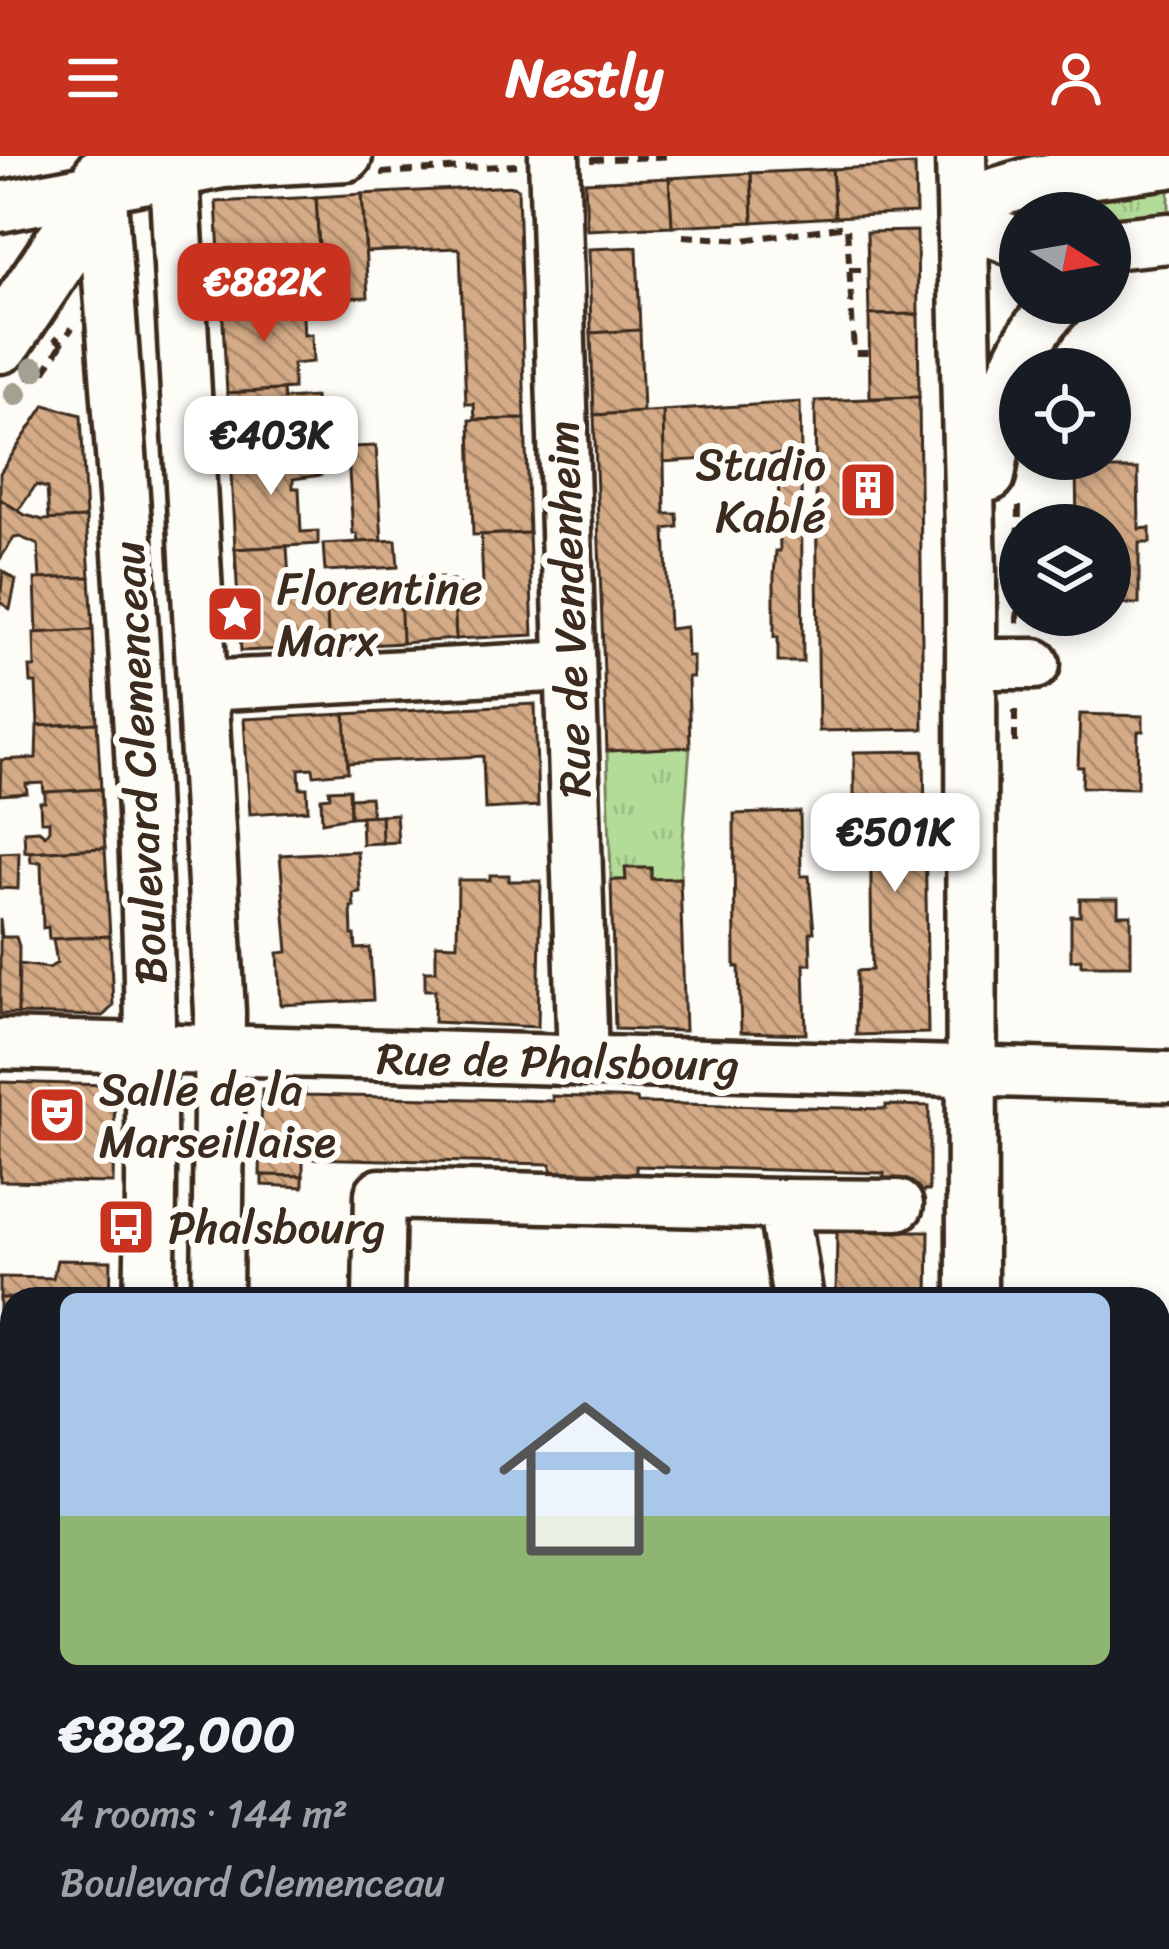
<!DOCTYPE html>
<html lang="en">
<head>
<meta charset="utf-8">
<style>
	:root { --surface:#171b24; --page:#242831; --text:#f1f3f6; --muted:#9ea1a6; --accent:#c8321e }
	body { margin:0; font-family:Sriracha,sans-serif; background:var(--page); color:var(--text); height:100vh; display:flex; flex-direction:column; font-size:45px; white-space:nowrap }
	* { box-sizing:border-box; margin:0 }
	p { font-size:39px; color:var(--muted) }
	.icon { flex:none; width:66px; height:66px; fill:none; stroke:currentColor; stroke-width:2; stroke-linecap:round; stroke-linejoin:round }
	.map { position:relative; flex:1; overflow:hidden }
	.side { position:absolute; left:0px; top:1131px; width:1170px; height:663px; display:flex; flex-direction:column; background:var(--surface); border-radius:36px 36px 0 0; box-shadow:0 6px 18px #0003 }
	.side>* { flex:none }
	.needle { width:78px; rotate:101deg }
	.fabs { position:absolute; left:999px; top:36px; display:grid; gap:24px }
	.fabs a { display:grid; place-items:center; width:132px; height:132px; border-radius:50%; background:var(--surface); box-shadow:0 6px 18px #0003; font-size:60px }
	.price { position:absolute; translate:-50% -102px; padding:0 27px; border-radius:24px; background:#fff; color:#222; font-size:39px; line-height:78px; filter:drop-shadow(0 3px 6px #0008) }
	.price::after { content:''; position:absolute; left:50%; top:72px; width:36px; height:27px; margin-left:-18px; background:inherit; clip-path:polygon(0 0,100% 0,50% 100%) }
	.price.selected { background:var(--accent); color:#fff }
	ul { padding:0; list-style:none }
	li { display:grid; align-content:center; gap:24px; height:636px; padding:0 60px }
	li span { display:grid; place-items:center; height:372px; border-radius:18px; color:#555 }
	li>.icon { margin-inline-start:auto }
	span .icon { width:216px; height:216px; fill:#fffc; stroke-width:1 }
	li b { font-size:51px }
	header { display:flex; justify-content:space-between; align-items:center; height:156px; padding:0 60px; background:var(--accent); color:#fff; font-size:54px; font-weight:700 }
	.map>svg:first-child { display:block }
	.grass { fill:url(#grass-tufts); stroke:#77835c; stroke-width:3 }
	.building { fill:url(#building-back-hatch); stroke:#3b2a1e; stroke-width:3 }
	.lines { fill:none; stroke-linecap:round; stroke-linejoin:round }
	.minor-casing { stroke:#3b2a1e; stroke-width:57 }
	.major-casing { stroke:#3b2a1e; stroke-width:69 }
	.path { stroke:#3b2a1e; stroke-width:6; stroke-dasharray:12 9; stroke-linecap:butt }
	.minor { stroke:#fdfcf7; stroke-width:48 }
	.major { stroke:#fdfcf7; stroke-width:60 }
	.tree { fill:#a3a191 }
	.labels { text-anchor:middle; stroke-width:12; stroke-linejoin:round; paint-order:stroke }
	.poi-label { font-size:45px; fill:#3b2a1e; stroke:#fdfcf7; text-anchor:start }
	.street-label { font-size:45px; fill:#3b2a1e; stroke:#fdfcf7 }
</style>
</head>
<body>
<header><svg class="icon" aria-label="menu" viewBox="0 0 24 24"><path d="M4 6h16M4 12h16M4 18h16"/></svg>Nestly<svg class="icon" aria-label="person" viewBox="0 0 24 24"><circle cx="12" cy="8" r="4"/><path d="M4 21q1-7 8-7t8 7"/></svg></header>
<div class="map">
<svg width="1169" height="1793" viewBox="0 0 1169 1793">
	<defs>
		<pattern id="grass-tufts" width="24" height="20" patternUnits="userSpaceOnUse" patternTransform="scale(3)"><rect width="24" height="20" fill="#b3dc99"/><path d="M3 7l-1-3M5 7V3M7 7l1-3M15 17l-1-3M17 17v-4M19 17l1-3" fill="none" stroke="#9bbd83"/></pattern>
		<pattern id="building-back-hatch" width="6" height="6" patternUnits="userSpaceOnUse" patternTransform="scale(3)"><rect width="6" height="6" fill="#d4ab86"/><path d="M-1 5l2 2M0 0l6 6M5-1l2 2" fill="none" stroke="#ad8b6d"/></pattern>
	</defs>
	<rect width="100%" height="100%" fill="#fdfcf7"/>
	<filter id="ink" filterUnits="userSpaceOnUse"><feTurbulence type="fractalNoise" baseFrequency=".00833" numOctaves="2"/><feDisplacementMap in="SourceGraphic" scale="24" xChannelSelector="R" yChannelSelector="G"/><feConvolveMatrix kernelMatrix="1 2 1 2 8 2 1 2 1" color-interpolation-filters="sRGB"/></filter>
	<g filter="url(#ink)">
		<g class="grass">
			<polygon points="1169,27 1169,60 1110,67 1110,57 1051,57 1048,41"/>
			<polygon points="690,591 680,722 651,723 651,712 626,712 626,724 611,724 607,595"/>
		</g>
		<g class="building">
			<polygon points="915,9 916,57 835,61 832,13"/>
			<polygon points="832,13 835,61 753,66 751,17"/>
			<polygon points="751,17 753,66 672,70 669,22"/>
			<polygon points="669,22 672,70 587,74 585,26"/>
			<polygon points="514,30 518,33 525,263 475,264 474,248 466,248 460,95 457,92 366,96 362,38"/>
			<polygon points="362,38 368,141 322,143 316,41"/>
			<polygon points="316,41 319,100 287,102 286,96 270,97 274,147 222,149 216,46"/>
			<polygon points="917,75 918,158 869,159 867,76"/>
			<polygon points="637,91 640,174 591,177 589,93"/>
			<polygon points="302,145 304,179 312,178 313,206 293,208 293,233 227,237 222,149"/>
			<polygon points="918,158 919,241 870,242 869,159"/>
			<polygon points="640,174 643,256 594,259 591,177"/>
			<polygon points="283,234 284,243 315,241 316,264 286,266 288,295 230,299 227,237"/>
			<polygon points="919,241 923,573 819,575 815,245"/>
			<polygon points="800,246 801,297 663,306 663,255"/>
			<polygon points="45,249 81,259 86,362 49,364 47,332 36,329 18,355 0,343 0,317"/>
			<polygon points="663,255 665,358 677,358 678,371 665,373 669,473 686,471 687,500 693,500 693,521 688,521 690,591 607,595 594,259"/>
			<polygon points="525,263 529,377 473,379 470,264"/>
			<polygon points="376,290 382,385 358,386 357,378 353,378 348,300 352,300 352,291"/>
			<polygon points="320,293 321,319 293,323 293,332 299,332 301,376 318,375 318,388 235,393 230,299"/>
			<polygon points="778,312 801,312 803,506 778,506 778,481 774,481 774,420 776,395 780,395"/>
			<polygon points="1076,313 1138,313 1139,373 1150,372 1150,387 1139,387 1139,448 1110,448 1110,369 1077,369"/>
			<polygon points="0,343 25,359 43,364 86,362 90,421 40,423 38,389 20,381 14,382 0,403"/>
			<polygon points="529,377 533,479 456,483 453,429 483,428 481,379"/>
			<polygon points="396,384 398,411 325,415 323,388"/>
			<polygon points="287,390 290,442 326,441 329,491 241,495 235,393"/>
			<polygon points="3,415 16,424 10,453 0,446"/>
			<polygon points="90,421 93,474 37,477 35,423"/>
			<polygon points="441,421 442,426 453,425 456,483 402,487 399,428 411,427 411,422"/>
			<polygon points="400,436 402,487 329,491 326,441"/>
			<polygon points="93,474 97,567 38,570 36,527 31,527 30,511 35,511 34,477"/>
			<polygon points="535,548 538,650 485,653 483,600 347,607 345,558"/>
			<polygon points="345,558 348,616 314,619 313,612 299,613 300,632 307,632 308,654 250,658 244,563"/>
			<polygon points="1080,558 1143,560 1143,575 1138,575 1137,632 1082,631 1083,611 1078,611"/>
			<polygon points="97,567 101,633 44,637 43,627 26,628 27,637 0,639 1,604 36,602 37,570"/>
			<polygon points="924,595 928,877 856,879 857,815 872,814 870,640 854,640 854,596"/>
			<polygon points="101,633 105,692 25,696 24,675 39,674 45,679 49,674 49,665 41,665 40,646 45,646 45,636"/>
			<polygon points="349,633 350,661 322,666 321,642 330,641 329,634"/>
			<polygon points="370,641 372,660 350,661 350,642"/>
			<polygon points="800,656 801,720 809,720 814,776 810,776 811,808 804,808 806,878 741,876 739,811 735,811 734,658"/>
			<polygon points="396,658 398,686 382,687 381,659"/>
			<polygon points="381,659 382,687 362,688 361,660"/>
			<polygon points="105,692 110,780 49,783 48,771 43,772 41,706 31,706 30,696"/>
			<polygon points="357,695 360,736 353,737 354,751 351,751 352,779 355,779 356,793 370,792 373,844 281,849 278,797 288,796 280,699"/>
			<polygon points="19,696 18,733 0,732 0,697"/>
			<polygon points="625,712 651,712 651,723 680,722 685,875 615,873 611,724 626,724"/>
			<polygon points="490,719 509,719 509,725 541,725 538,871 434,866 435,834 425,834 425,815 436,815 436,788 457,789 458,724 490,724"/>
			<polygon points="1080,743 1118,743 1118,759 1131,759 1131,809 1081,809 1081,803 1071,804 1071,760 1080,760"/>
			<polygon points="0,763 2,781 16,781 19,790 18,858 0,858"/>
			<polygon points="110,780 113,850 103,860 18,858 19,808 49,812 57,807 53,783"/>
			<polygon points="0,926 108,929 115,936 113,1027 0,1025"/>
			<polygon points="262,933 305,934 305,939 553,945 552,940 585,941 637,943 638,947 886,953 886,949 929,950 929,1035 883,1034 884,1017 636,1010 636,1024 551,1022 551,1008 303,1002 303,1020 260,1019"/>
			<polygon points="262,1019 303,1020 303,1031 262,1029"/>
			<polygon points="852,1075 929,1075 928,1143 836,1143 837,1076"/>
			<polygon points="57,1104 111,1105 110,1143 0,1142 0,1121 53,1122"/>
			<polygon points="0,1142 18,1142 12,1143 12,1202 0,1201"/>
			<polygon points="0,1201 12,1202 12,1273 0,1273"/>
			<rect x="0" y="1341" width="12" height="52"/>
			<polygon points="2,1399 12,1400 12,1439 1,1439"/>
			<polygon points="0,1566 12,1566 12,1624 2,1624"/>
			<polygon points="8,1693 9,1751 0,1751 0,1694"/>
			<rect x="44" y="1782" width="51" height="11"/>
			<polygon points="246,1782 310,1782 310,1793 245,1793"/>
			<polygon points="858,1782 917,1782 920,1793 857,1793"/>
		</g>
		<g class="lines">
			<g class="minor-casing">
				<g id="minor">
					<polyline points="173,0 220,856 217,1143"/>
					<polyline points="554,0 583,905"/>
					<polyline points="961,0 971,419 972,1143"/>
					<path d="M100 16C128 391 160 766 149 1143"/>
					<polyline points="0,51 223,7 347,0"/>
					<polyline points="964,66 994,37 1035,25 1169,7"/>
					<polyline points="964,66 1020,87"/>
					<polyline points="1110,88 1169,82"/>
					<path d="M990 320C1002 250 1007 202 1058 147"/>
					<polyline points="971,508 1035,508"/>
					<polyline points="203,530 569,510"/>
					<polyline points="0,888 1169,921"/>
					<polyline points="783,1048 898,1049"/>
					<polyline points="378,1143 380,1038 783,1048 798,1143"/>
					<polyline points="0,1305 12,1305"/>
					<polyline points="0,1658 12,1658"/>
					<polyline points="132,1793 132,1782"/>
					<polyline points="200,1793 201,1782"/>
					<polyline points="366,1793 366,1782"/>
					<polyline points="805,1793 805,1782"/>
					<polyline points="963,1793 963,1782"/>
				</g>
			</g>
			<g class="major-casing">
				<polyline id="major" points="0,186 124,0"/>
			</g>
			<g class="path">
				<polyline points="591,4 674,0"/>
				<polyline points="381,17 517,9"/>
				<polyline points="683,80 743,84 847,70 854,197 869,197"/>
				<polyline points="849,114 868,114"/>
				<polyline points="54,181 62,187 72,172"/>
				<polyline points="27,221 41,222 61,189"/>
				<polyline points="1017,467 1019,349"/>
				<polyline points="1015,587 1015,547"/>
			</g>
			<use href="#minor" class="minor"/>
			<use href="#major" class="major"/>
		</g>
		<g class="tree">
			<circle cx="34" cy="213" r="12"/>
			<circle cx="16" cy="238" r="12"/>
		</g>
	</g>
	<defs>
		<g id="building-square" transform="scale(3)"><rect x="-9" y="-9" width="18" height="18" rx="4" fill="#c8321e" stroke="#fdfcf7"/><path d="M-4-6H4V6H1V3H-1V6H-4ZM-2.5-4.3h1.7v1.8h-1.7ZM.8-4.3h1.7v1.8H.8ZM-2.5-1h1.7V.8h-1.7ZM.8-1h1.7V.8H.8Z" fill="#fff"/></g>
		<g id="sight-square" transform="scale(3)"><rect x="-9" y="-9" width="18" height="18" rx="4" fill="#c8321e" stroke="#fdfcf7"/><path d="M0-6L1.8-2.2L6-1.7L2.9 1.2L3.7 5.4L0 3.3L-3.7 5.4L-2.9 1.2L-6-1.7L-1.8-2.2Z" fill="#fff"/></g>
		<g id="theatre-square" transform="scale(3)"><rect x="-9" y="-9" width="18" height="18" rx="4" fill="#c8321e" stroke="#fdfcf7"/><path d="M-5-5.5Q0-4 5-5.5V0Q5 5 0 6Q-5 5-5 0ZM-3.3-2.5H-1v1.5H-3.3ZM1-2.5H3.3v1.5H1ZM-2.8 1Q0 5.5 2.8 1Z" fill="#fff"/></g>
		<g id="bus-square" transform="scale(3)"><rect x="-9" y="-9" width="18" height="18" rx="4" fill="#c8321e" stroke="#fdfcf7"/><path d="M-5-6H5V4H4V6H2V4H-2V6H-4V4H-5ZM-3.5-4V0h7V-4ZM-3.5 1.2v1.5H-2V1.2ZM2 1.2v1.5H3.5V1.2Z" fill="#fff"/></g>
	</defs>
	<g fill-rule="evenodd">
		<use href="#building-square" x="868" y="334"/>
		<use href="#sight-square" x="235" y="458"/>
		<use href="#theatre-square" x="57" y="959"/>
		<use href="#bus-square" x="126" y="1071"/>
	</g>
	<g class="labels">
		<g class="poi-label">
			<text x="826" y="324" text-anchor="end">Studio<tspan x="826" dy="52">Kablé</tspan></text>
			<text x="277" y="448">Florentine<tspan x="277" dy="52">Marx</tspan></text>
			<text x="99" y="949">Salle de la<tspan x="99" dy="52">Marseillaise</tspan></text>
			<text x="168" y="1087">Phalsbourg</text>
		</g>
		<g class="street-label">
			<text transform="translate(568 453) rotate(-92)" y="16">Rue de Vendenheim</text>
			<text transform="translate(139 607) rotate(-93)" y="16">Boulevard Clemenceau</text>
			<text transform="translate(558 905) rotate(1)" y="16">Rue de Phalsbourg</text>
		</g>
	</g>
</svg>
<div class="fabs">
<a><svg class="needle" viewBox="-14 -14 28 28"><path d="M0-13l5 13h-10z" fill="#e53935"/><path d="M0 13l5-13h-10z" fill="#9ea1a6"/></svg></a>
<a><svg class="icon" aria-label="locate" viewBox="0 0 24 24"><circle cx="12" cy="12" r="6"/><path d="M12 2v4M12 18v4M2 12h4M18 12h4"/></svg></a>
<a><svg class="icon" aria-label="layers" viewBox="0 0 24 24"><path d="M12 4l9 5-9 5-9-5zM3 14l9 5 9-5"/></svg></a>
</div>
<b class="price selected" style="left:264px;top:189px">€882K</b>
<b class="price" style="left:271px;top:342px">€403K</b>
<b class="price" style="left:895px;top:739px">€501K</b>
<section class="side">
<ul>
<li><span style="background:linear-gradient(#a9c7e8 60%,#8fb573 0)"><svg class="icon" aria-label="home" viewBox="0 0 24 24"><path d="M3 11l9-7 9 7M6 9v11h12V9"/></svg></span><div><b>€882,000</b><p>4 rooms · 144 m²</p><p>Boulevard Clemenceau</p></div></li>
</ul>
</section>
</div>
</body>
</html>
